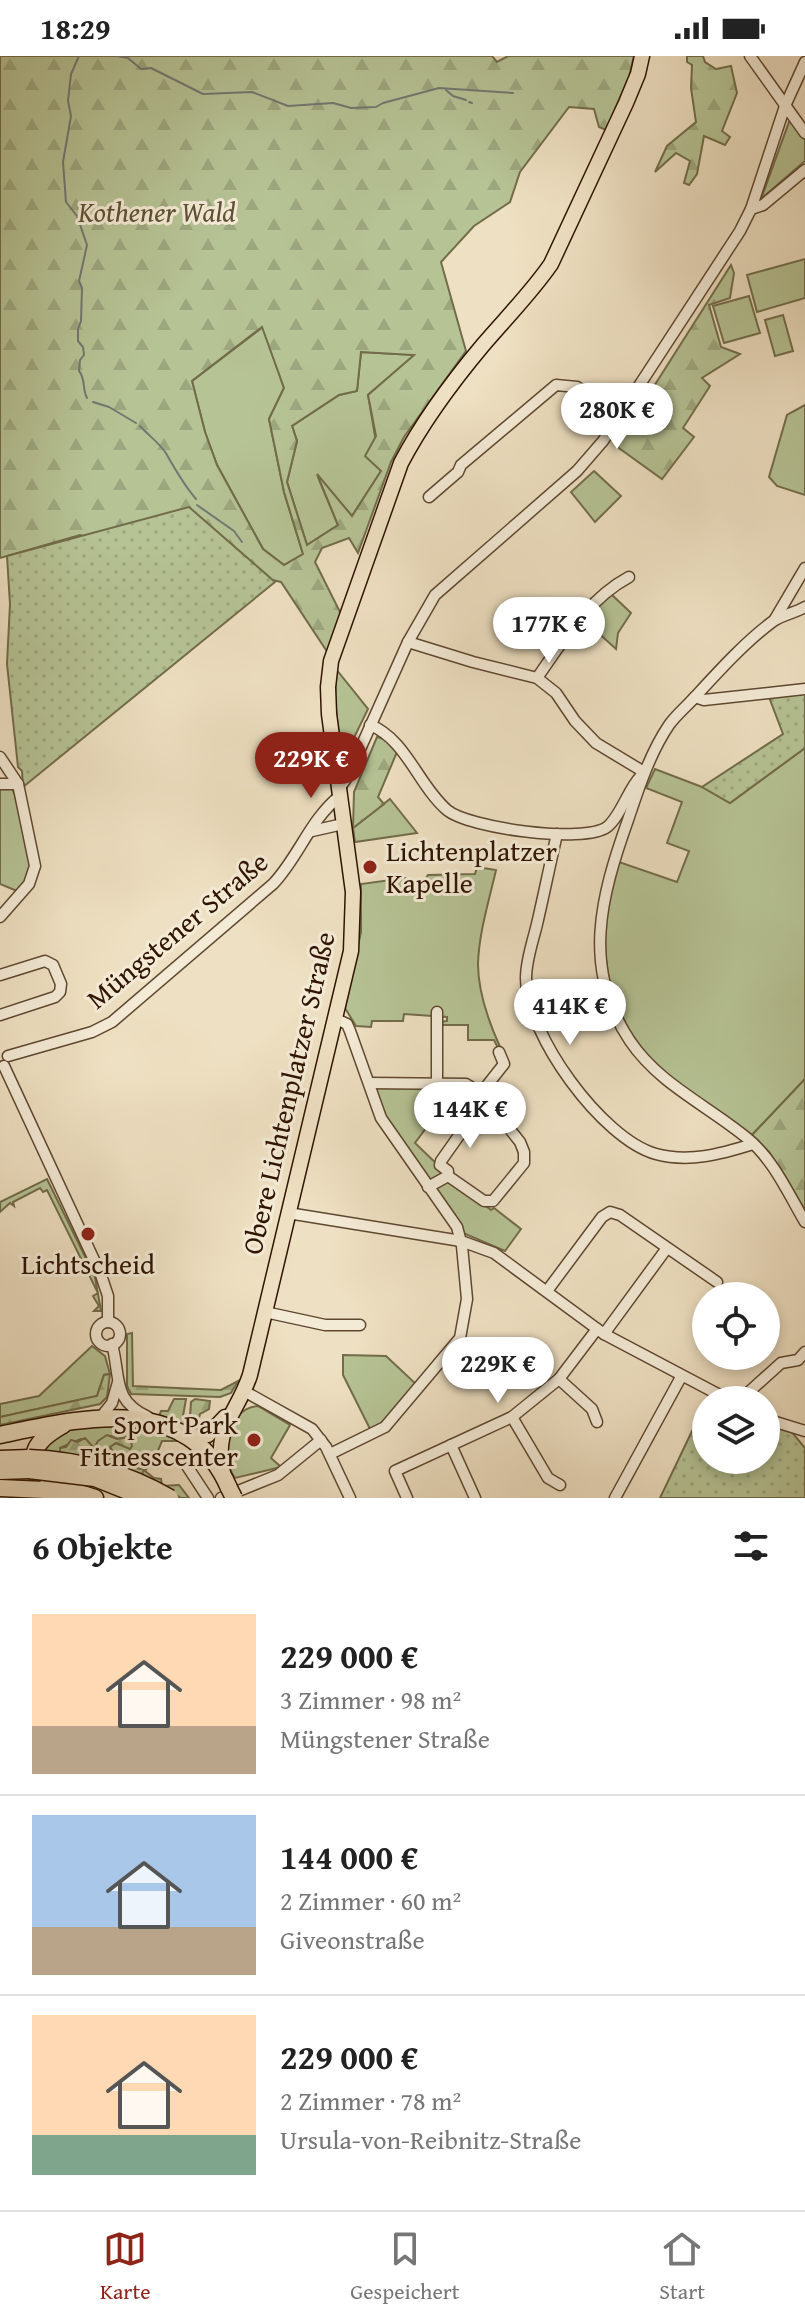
<!DOCTYPE html>
<html lang="de">
<head>
<meta charset="utf-8">
<style>
	:root { --surface:#fff; --page:#f2f2f2; --text:#222; --muted:#767676; --line:#e0e0e0; --accent:#8f2418 }
	body { margin:0; font-family:"Gentium Book Plus",serif; background:var(--page); color:var(--text); height:100vh; display:flex; flex-direction:column; font-size:30px; white-space:nowrap }
	* { box-sizing:border-box; margin:0 }
	p { font-size:26px; color:var(--muted) }
	.icon { flex:none; width:44px; height:44px; fill:none; stroke:currentColor; stroke-width:2; stroke-linecap:round; stroke-linejoin:round }
	.map { position:relative; height:1442px; overflow:hidden }
	.panel { display:flex; flex-direction:column; background:var(--surface); flex:1 }
	.panel>* { flex:none }
	.fabs { position:absolute; left:692px; top:1226px; display:grid; gap:16px }
	.fabs a { display:grid; place-items:center; width:88px; height:88px; border-radius:50%; background:var(--surface); box-shadow:0 4px 12px #0003; font-size:40px }
	.price { position:absolute; translate:-50% -68px; padding:0 18px; border-radius:28px; background:#fff; color:#222; font-size:26px; line-height:52px; filter:drop-shadow(0 2px 4px #0008) }
	.price::after { content:''; position:absolute; left:50%; top:48px; width:24px; height:18px; margin-left:-12px; background:inherit; clip-path:polygon(0 0,100% 0,50% 100%) }
	.price.on { background:var(--accent); color:#fff }
	ul { padding:0; list-style:none }
	li { display:flex; align-items:center; gap:24px; height:200px; padding:0 32px }
	li+li { border-top:2px solid var(--line) }
	li span { display:grid; place-items:center; flex:none; width:224px; height:160px; border-radius:0px; color:#555 }
	li>.icon { margin-inline-start:auto }
	span .icon { width:96px; height:96px; fill:#fffc; stroke-width:1 }
	li b { font-size:34px }
	h2 { display:flex; justify-content:space-between; align-items:center; height:96px; padding:0 32px; font-size:34px }
	.status { display:flex; justify-content:space-between; align-items:center; height:56px; padding:0 40px; background:var(--surface); direction:ltr }
	.status svg { height:22px; fill:currentColor }
	.menu { display:flex; justify-content:space-around; align-items:center; height:112px; border-top:2px solid var(--line); background:var(--surface); font-size:22px; color:var(--muted) }
	.menu a { display:grid; justify-items:center; gap:4px }
	.menu .on { color:var(--accent) }
	.map>svg:first-child { display:block }
	.green { fill:#b6c395; stroke:#726c4a; stroke-width:2 }
	.forest { fill:url(#forest-firs); stroke:#726c4a; stroke-width:2; fill-rule:evenodd }
	.garden { fill:url(#garden-dots); stroke:#726c4a; stroke-width:2 }
	.lines { fill:none; stroke-linecap:round; stroke-linejoin:round }
	.stream { stroke:#727872; stroke-width:2 }
	.minor-casing { stroke:#5f4730; stroke-width:13 }
	.major-casing { stroke:#2f1400; stroke-width:17 }
	.highway-casing { stroke:#2f1400; stroke-width:19 }
	.minor { stroke:#f4ebd7; stroke-width:10 }
	.major { stroke:#eee0c2; stroke-width:14 }
	.highway { stroke:#eee0c2; stroke-width:16 }
	.highway-bridge-casing { stroke:#2f1400; stroke-width:19; stroke-linecap:butt }
	.highway-bridge { stroke:#eee0c2; stroke-width:16 }
	.poi-dot { fill:#8f2418; stroke:#f4ebd7; stroke-width:3 }
	.labels { text-anchor:middle; stroke-width:6; stroke-linejoin:round; paint-order:stroke }
	.park-label { font-size:28px; font-style:italic; fill:#5e5134; stroke:#f4ebd7 }
	.poi-label { font-size:28px; fill:#2f1400; stroke:#f4ebd7; text-anchor:start }
	.street-label { font-size:28px; fill:#2f1400; stroke:#f4ebd7 }
</style>
</head>
<body>
<div class="status"><b>18:29</b><svg viewBox="0 0 49 12"><path d="M0 12V9h3v3zM5 12V6h3v6zM10 12V3h3v9zM15 12V0h3v12zM26 1h20v11H26zM47 4h2v5h-2z"/></svg></div>
<div class="map">
<svg width="805" height="1442" viewBox="0 0 805 1442">
	<defs>
		<pattern id="forest-firs" width="22" height="20" patternUnits="userSpaceOnUse" patternTransform="scale(2)"><rect width="22" height="20" fill="#b6c395"/><path d="M5 1l3.5 6h-7zM16 11l3.5 6h-7z" fill="#9da77f"/></pattern>
		<pattern id="garden-dots" width="8" height="8" patternUnits="userSpaceOnUse" patternTransform="scale(2)"><rect width="8" height="8" fill="#b6c395"/><path d="M2 2h.1M6 6h.1" fill="none" stroke="#9da77f" stroke-width="1.8" stroke-linecap="round"/></pattern>
	</defs>
	<rect width="100%" height="100%" fill="#eee0c2"/>
	<filter id="stains"><feTurbulence type="fractalNoise" baseFrequency=".0025" numOctaves="4"/><feColorMatrix values="0 0 0 0 .2 0 0 0 0 .09 0 0 0 0 .02 0 0 0 .5 -.17"/></filter>
	<radialGradient id="worn" r=".72"><stop offset=".6" stop-color="#630" stop-opacity="0"/><stop offset="1" stop-color="#630" stop-opacity=".3"/></radialGradient>
	<g class="green">
		<polygon points="789,66 792,66 805,84 805,105 761,143"/>
		<polygon points="805,203 805,242 757,256 747,219"/>
		<polygon points="749,240 760,277 724,287 713,250"/>
		<polygon points="783,259 793,295 775,300 765,264"/>
		<polygon points="263,271 284,332 269,363 284,436 303,498 284,509 263,493 217,409 205,376 192,325"/>
		<polygon points="361,296 415,299 368,339 381,415 352,460 318,421 338,469 307,489 287,426 297,385 292,370 339,339 357,335"/>
		<polygon points="805,349 805,439 777,430 769,421 787,359"/>
		<polygon points="594,415 621,440 595,466 571,436"/>
		<polygon points="610,537 631,557 618,577 616,593 584,564"/>
		<polygon points="336,613 368,653 349,692 339,684 335,642"/>
		<path d="M805 692V1023L752 1079C721 1057 685 1037 658 1010 600 953 594 880 619 806L677 826 689 795 667 787 682 746 646 732 655 713 702 731 730 747Z"/>
		<polygon points="0,730 11,730 15,739 30,808 26,824 17,835 0,828"/>
		<polygon points="390,743 417,777 355,786 353,772"/>
		<path d="M477 811 496 814C489 845 479 876 478 908 478 935 490 969 501 993L499 994 494 984H468V969H439L441 966 447 965V961L404 958 403 965H372L371 971 356 970 345 952 361 876V828L405 822 419 833 428 819 475 818Z"/>
		<polygon points="377,1030 432,1030 421,1044 432,1064 415,1087 445,1116 430,1127 391,1073 375,1033"/>
		<polygon points="47,1123 95,1221 101,1255 94,1255 99,1250 93,1240 98,1237 47,1134 43,1136 40,1132 13,1146 14,1150 10,1147 0,1156 0,1146"/>
		<polygon points="444,1124 456,1126 491,1154 494,1152 521,1173 505,1195 463,1177 433,1132"/>
		<polygon points="92,1290 105,1300 110,1318 104,1319 97,1340 0,1361 0,1348 39,1340"/>
		<polygon points="343,1299 386,1300 417,1329 384,1368 371,1375 343,1319"/>
		<path d="M258 1350 290 1369 271 1402 281 1411 235 1422C219 1401 226 1352 258 1350Z"/>
		<polygon points="113,1366 178,1379 177,1385 162,1385 155,1402 145,1415 154,1422 161,1423 162,1430 179,1429 189,1442 181,1442 141,1420 128,1399 120,1401 113,1397 110,1391 115,1387 130,1392 129,1381 117,1383 111,1380 94,1392 81,1383 60,1392 60,1398 41,1397 59,1376"/>
	</g>
	<g class="forest">
		<path d="M0 0H492L497 6 508 0H634L629 21 606 74 599 71 594 53 569 51 520 116 510 146 474 170 441 206 466 295 404 381 391 406 358 497 349 482 322 492 315 506 341 558 328 597 281 526 80 479 0 502ZM262 271 284 332 269 363 284 436 303 498 284 509 263 493 217 409 205 376 192 325ZM361 296 414 299 368 339 376 380 365 400 381 415 352 460 317 418 338 469 307 489 287 426 297 385 292 370 339 339 357 335Z"/>
		<polygon points="687,0 703,0 705,6 716,13 731,10 737,37 722,75 730,81 725,89 704,80 697,118 689,129 684,127 690,105 676,97 655,116 667,90 696,66 691,32 692,9 687,6"/>
		<polygon points="731,209 734,217 730,242 709,249 721,291 740,298 702,322 710,330 683,372 694,381 662,423 616,390"/>
		<polygon points="377,681 387,684 397,696 378,741 384,748 353,772 354,736"/>
		<polygon points="805,1023 805,1154 769,1096 752,1079"/>
		<polygon points="132,1277 133,1330 221,1334 238,1325 231,1337 220,1341 131,1338 127,1330 127,1278"/>
		<polygon points="110,1318 107,1341 100,1348 0,1369 0,1361 97,1340 104,1319"/>
		<polygon points="174,1343 186,1343 183,1360 187,1364 190,1361 191,1346 195,1343 210,1345 209,1353 200,1358 198,1366 202,1370 201,1376 195,1377 159,1360 161,1355 168,1355"/>
		<path d="M107 1379 117 1383 130 1381 132 1390 130 1393 116 1387 110 1391C116 1402 122 1398 133 1399L137 1403 138 1412 144 1414 141 1420 93 1403 95 1396 92 1395 83 1401 60 1398V1392L66 1391 71 1384 78 1386 85 1382 94 1392 98 1385Z"/>
	</g>
	<g class="garden">
		<polygon points="189,451 275,526 23,731 22,715 18,711 7,608 10,548 7,500"/>
		<polygon points="805,637 805,692 730,747 702,731 783,678 769,641"/>
		<polygon points="766,1365 791,1375 805,1392 805,1442 660,1442 694,1371 706,1369 706,1404 766,1404"/>
	</g>
	<g class="lines">
		<g class="stream">
			<path d="M79 0 71 18 68 45 71 60 63 106 66 146 77 160 87 189 79 225 82 232 81 265 78 273V285L83 291 84 299 80 304 79 315C86 323 82 333 87 342"/>
			<polyline points="117,0 128,2 141,13 151,12 203,38 252,36 288,50 333,47 351,52 376,51 383,47 439,32 513,37"/>
			<polyline points="446,34 453,40 466,44"/>
			<polyline points="469,46 472,47"/>
			<polyline points="93,346 109,351 136,367"/>
			<path d="M140 370C148 379 161 388 167 399 176 415 184 429 196 443"/>
			<polyline points="197,449 234,475 242,486"/>
		</g>
		<g class="minor-casing">
			<g id="minor">
				<polyline points="750,0 805,77"/>
				<polyline points="751,153 763,149 805,114"/>
				<polyline points="429,441 458,416 461,409 556,329 577,331 621,360"/>
				<path d="M805 551C795 557 781 559 772 566 744 587 718 616 694 642 686 651 676 659 669 669 650 697 639 731 628 764 601 840 581 912 630 985 659 1028 707 1049 747 1082 773 1103 788 1137 805 1166"/>
				<polyline points="775,563 805,512"/>
				<polyline points="408,586 473,606 537,622 556,637 575,665 596,687 644,716"/>
				<path d="M537 622C563 585 588 543 629 521"/>
				<polyline points="695,641 704,644 805,633"/>
				<path d="M370 669C406 683 418 729 447 754 468 772 584 788 607 771 620 761 628 734 640 721"/>
				<polyline points="0,701 18,728"/>
				<polyline points="0,728 18,728 35,810 29,828 0,861"/>
				<polyline points="339,733 348,720 408,586 435,539 577,415 603,385 740,175 751,153 785,50 805,6"/>
				<polyline points="312,775 343,768"/>
				<path d="M557 778C550 808 544 838 537 868 533 885 526 904 526 922 526 978 602 1083 656 1098 689 1107 721 1098 753 1088"/>
				<polyline points="0,919 45,905 53,909 61,928 60,936 55,941 0,959"/>
				<polyline points="437,956 437,1027"/>
				<path d="M8 1000 92 976 112 966 273 828C298 802 311 762 340 740"/>
				<polyline points="4,1010 101,1219 108,1240 108,1266"/>
				<polyline points="369,1027 466,1028 481,1037 520,1086 524,1096 524,1107 493,1145 484,1145 448,1120 428,1131"/>
				<polyline points="481,1037 504,1008 499,996"/>
				<polyline points="448,1120 448,1115 440,1109 441,1105 472,1061"/>
				<polyline points="288,1157 461,1185 494,1197 604,1278 729,1344"/>
				<polyline points="547,1235 602,1161 610,1156 620,1159 717,1226"/>
				<polyline points="265,1256 325,1269 360,1269"/>
				<circle cx="108" cy="1278" r="12"/>
				<polyline points="604,1278 667,1192"/>
				<path d="M112 1288C121 1323 112 1344 148 1361"/>
				<polyline points="559,1323 592,1353 597,1366"/>
				<polyline points="244,1335 312,1373 326,1391 350,1442"/>
				<polyline points="740,1344 781,1307 798,1304 805,1296"/>
				<polyline points="512,1361 548,1422 560,1429"/>
				<polyline points="100,1362 112,1347 118,1326"/>
				<polyline points="766,1363 805,1375"/>
				<polyline points="451,1389 475,1442"/>
				<polyline points="330,1398 385,1371 460,1282 467,1243 462,1190 457,1171 381,1062 350,975 347,968 336,963"/>
				<polyline points="183,1404 208,1442"/>
				<polyline points="221,1442 278,1419 321,1384"/>
				<polyline points="407,1442 395,1415 512,1361 559,1323 597,1273"/>
				<polyline points="615,1442 681,1321"/>
			</g>
		</g>
		<g class="major-casing">
			<g id="major">
				<polyline points="190,1381 208,1379 225,1361"/>
				<path d="M223 1418C213 1370 237 1359 250 1319L351 895 353 836 329 658 328 631 331 605 401 407C423 365 452 326 483 289 506 262 531 237 551 208L626 47 638 18 642 0"/>
			</g>
		</g>
		<g class="highway-casing">
			<g id="highway">
				<path d="M63 1369C0 1404 55 1430 95 1442"/>
				<path d="M0 1379C82 1362 187 1335 229 1432"/>
				<polyline points="0,1403 29,1402"/>
				<polyline points="0,1415 29,1414"/>
				<polyline points="0,1432 66,1435"/>
			</g>
		</g>
		<use href="#minor" class="minor"/>
		<use href="#major" class="major"/>
		<use href="#highway" class="highway"/>
		<g class="highway-bridge-casing">
			<g id="highway-bridge">
				<path d="M29 1402C80 1404 126 1416 170 1442"/>
				<polyline points="29,1414 95,1422 145,1442"/>
				<polyline points="229,1432 234,1442"/>
			</g>
		</g>
		<use href="#highway-bridge" class="highway-bridge"/>
	</g>
	<g class="poi-dot">
		<circle cx="370" cy="811" r="8"/>
		<circle cx="88" cy="1178" r="8"/>
		<circle cx="254" cy="1384" r="8"/>
	</g>
	<g class="labels">
		<g class="park-label">
			<text x="157" y="166">Kothener Wald</text>
		</g>
		<g class="poi-label">
			<text x="386" y="805">Lichtenplatzer<tspan x="386" dy="32">Kapelle</tspan></text>
			<text x="88" y="1218" text-anchor="middle">Lichtscheid</text>
			<text x="238" y="1378" text-anchor="end">Sport Park<tspan x="238" dy="32">Fitnesscenter</tspan></text>
		</g>
		<g class="street-label">
			<text transform="translate(177 874) rotate(-40)" y="10">Müngstener Straße</text>
			<text transform="translate(288 1037) rotate(-77)" y="10">Obere Lichtenplatzer Straße</text>
		</g>
	</g>
	<rect width="100%" height="100%" filter="url(#stains)"/>
	<rect width="100%" height="100%" fill="url(#worn)"/>
</svg>
<div class="fabs">
<a><svg class="icon" aria-label="locate" viewBox="0 0 24 24"><circle cx="12" cy="12" r="6"/><path d="M12 2v4M12 18v4M2 12h4M18 12h4"/></svg></a>
<a><svg class="icon" aria-label="layers" viewBox="0 0 24 24"><path d="M12 4l9 5-9 5-9-5zM3 14l9 5 9-5"/></svg></a>
</div>
<b class="price" style="left:617px;top:395px">280K €</b>
<b class="price" style="left:549px;top:609px">177K €</b>
<b class="price on" style="left:311px;top:744px">229K €</b>
<b class="price" style="left:570px;top:991px">414K €</b>
<b class="price" style="left:470px;top:1094px">144K €</b>
<b class="price" style="left:498px;top:1349px">229K €</b>
</div>
<section class="panel">
<h2>6 Objekte<svg class="icon" aria-label="filters" viewBox="0 0 24 24"><path d="M4 7h16M4 17h16"/><circle cx="9" cy="7" r="2"/><circle cx="15" cy="17" r="2"/></svg></h2>
<ul>
<li><span style="background:linear-gradient(#ffd9b3 70%,#b9a48a 0)"><svg class="icon" aria-label="home" viewBox="0 0 24 24"><path d="M3 11l9-7 9 7M6 9v11h12V9"/></svg></span><div><b>229 000 €</b><p>3 Zimmer · 98 m²</p><p>Müngstener Straße</p></div></li>
<li><span style="background:linear-gradient(#a9c7e8 70%,#b9a48a 0)"><svg class="icon" aria-label="home" viewBox="0 0 24 24"><path d="M3 11l9-7 9 7M6 9v11h12V9"/></svg></span><div><b>144 000 €</b><p>2 Zimmer · 60 m²</p><p>Giveonstraße</p></div></li>
<li><span style="background:linear-gradient(#ffd9b3 75%,#7fa58c 0)"><svg class="icon" aria-label="home" viewBox="0 0 24 24"><path d="M3 11l9-7 9 7M6 9v11h12V9"/></svg></span><div><b>229 000 €</b><p>2 Zimmer · 78 m²</p><p>Ursula-von-Reibnitz-Straße</p></div></li>
</ul>
</section>
<nav class="menu">
<a class="on"><svg class="icon" aria-label="map" viewBox="0 0 24 24"><path d="M3 6l6-2 6 2 6-2v14l-6 2-6-2-6 2zM9 4v14M15 6v14"/></svg>Karte</a>
<a><svg class="icon" aria-label="saved" viewBox="0 0 24 24"><path d="M7 4h10v16l-5-4-5 4z"/></svg>Gespeichert</a>
<a><svg class="icon" aria-label="home" viewBox="0 0 24 24"><path d="M3 11l9-7 9 7M6 9v11h12V9"/></svg>Start</a>
</nav>
</body>
</html>
